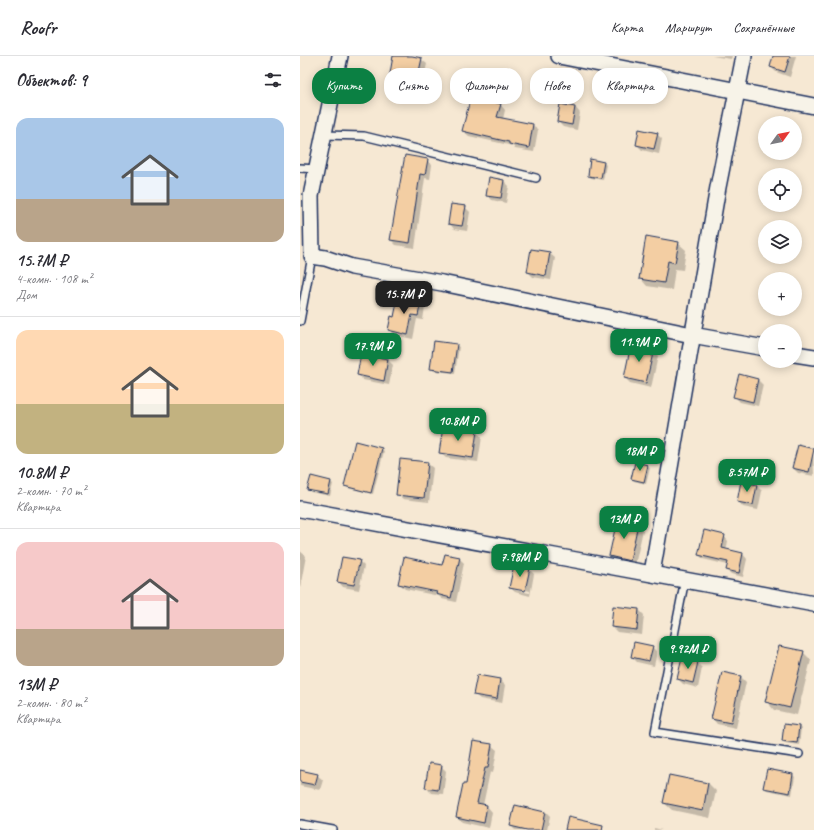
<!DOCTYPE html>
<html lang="ru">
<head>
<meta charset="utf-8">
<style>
	:root { --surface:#fff; --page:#f7f7f7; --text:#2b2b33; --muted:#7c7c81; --line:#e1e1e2; --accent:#0b8043 }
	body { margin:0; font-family:Caveat,sans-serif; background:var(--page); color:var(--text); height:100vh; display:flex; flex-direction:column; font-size:15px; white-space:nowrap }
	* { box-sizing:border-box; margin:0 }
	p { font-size:13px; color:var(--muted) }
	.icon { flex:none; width:22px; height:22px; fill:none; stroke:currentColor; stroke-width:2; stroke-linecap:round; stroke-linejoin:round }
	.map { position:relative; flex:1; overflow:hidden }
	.panel { display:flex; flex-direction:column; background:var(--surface); width:300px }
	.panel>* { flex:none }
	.guide { position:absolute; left:12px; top:12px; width:380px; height:36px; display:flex; gap:8px }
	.needle { width:26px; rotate:57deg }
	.buttons { position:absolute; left:458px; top:60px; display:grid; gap:8px }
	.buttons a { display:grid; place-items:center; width:44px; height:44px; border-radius:50%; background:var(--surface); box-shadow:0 2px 10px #0003; font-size:20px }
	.price { position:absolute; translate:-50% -34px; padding:0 9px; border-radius:8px; background:var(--accent); color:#fff; font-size:13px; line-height:26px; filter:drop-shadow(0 1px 2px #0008) }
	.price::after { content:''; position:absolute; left:50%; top:24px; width:12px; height:9px; margin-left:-6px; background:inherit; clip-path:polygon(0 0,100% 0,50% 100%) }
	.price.current { background:#222; color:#fff }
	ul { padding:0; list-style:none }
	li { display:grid; align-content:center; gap:8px; height:212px; padding:0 16px }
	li+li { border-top:1px solid var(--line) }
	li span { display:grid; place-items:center; height:124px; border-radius:12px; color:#555 }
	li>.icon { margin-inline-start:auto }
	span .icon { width:72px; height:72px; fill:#fffc; stroke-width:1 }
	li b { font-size:17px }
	h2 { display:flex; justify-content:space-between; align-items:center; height:48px; padding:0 16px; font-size:17px }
	.chip { padding:0 14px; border-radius:16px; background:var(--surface); box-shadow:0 2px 10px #0003; font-size:14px; line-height:36px }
	.chip.current { background:var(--accent); color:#fff }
	header { display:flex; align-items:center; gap:24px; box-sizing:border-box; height:56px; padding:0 20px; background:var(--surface); border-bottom:1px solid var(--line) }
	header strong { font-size:19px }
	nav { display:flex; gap:22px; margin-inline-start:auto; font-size:14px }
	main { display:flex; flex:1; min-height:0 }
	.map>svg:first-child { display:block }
	.shadow { fill:#0003; fill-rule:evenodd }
	.building { fill:#f3cea3; stroke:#1b2f5e }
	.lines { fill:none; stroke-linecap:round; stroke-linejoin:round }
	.service-casing { stroke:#1b2f5e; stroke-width:10 }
	.minor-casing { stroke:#1b2f5e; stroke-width:18 }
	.service { stroke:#f7f3e8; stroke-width:7 }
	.minor { stroke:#f7f3e8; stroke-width:15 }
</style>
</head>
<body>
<header>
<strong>Roofr</strong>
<nav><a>Карта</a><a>Маршрут</a><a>Сохранённые</a></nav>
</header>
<main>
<section class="panel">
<h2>Объектов: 9<svg class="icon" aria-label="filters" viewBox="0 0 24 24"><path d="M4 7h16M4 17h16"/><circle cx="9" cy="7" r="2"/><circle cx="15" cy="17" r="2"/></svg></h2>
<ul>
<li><span style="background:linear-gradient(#a9c7e8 65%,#b9a48a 0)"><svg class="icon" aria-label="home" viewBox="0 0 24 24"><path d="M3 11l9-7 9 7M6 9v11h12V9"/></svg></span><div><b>15.7M ₽</b><p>4-комн. · 108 m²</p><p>Дом</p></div></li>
<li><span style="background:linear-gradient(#ffd9b3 60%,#c2b280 0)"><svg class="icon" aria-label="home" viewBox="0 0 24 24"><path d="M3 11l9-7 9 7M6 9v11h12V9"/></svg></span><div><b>10.8M ₽</b><p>2-комн. · 70 m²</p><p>Квартира</p></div></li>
<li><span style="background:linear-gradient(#f6c9c9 70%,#b9a48a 0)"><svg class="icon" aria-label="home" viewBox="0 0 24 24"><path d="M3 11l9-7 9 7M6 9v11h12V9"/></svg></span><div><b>13M ₽</b><p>2-комн. · 80 m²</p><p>Квартира</p></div></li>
</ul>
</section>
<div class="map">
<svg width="514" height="774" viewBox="0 0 514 774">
	<rect width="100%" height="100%" fill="#f6e8d3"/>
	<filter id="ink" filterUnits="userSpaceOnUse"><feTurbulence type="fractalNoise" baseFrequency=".025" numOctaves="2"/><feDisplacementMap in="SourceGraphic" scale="8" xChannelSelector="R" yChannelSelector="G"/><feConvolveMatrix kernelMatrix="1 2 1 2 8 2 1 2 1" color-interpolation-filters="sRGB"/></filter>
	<g filter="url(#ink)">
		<g class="shadow">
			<polygon points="412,0 432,0 431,3"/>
			<polygon points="474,0 496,0 490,21 476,16 471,11"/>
			<polygon points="111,1 121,3 127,8 121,34 103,30 98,25"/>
			<polygon points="200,48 205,54 203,63 233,69 238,74 234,96 215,93 213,90 169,80 163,75"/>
			<polygon points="275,51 280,57 277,74 263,71 258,66"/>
			<polygon points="357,78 362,83 359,98 342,94 337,89"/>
			<polygon points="106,100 127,104 132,109 130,123 125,122 115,192 96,189 91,184"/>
			<polygon points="304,107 306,109 303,124 291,122 289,119"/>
			<polygon points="462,121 465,122 465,142 460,137"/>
			<polygon points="204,125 209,130 206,147 192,144 187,139"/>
			<polygon points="165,151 170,156 167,175 154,173 149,167"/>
			<polygon points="378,187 386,194 383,214 375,213 372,234 347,230 340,222"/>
			<polygon points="249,197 255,202 251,224 233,221 228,216"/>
			<polygon points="120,246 125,251 123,264 117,263 113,283 94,279 89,274 95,262"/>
			<polygon points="156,289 159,291 155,317 134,315 131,312"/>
			<polygon points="353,294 358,300 351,332 330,327 325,322"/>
			<polygon points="62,299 88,304 93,309 89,329 63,324 58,319"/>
			<polygon points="458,324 463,329 458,350 440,346 435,341"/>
			<polygon points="176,376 182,381 178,406 146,402 140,397"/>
			<polygon points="81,392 84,395 73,438 48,432 45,430"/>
			<polygon points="513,393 514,420 498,417 493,412"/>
			<polygon points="127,407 133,412 129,446 103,443 97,438"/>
			<polygon points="347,410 350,412 346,428 334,425 332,422"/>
			<polygon points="30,425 33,428 30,440 11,436 9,434"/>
			<polygon points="457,430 462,435 458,454 443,451 438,445"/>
			<polygon points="318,465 338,469 343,474 335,509 315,505 310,500"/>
			<polygon points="424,480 428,485 426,495 443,498 447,503 443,521 431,518 427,514 428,509 403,503 399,499"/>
			<polygon points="0,495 6,500 0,532"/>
			<polygon points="159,502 164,507 156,546 142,543 139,540 105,533 99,527 143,511"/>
			<polygon points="59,505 64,510 59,534 43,531 38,525"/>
			<path d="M229 513 234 518 230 540 215 536 210 531ZM214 532 230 535V537L214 534Z"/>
			<polygon points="339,554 344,559 342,579 317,576 312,571"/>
			<polygon points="352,591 357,596 354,610 337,606 332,601"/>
			<polygon points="503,596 511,604 497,659 474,654 467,646"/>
			<polygon points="397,607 402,612 398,632 383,628 378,623"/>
			<polygon points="422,617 441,621 446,626 436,672 417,668 412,662"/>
			<polygon points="200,624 205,629 202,647 180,643 174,638"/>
			<polygon points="499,670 501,673 499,689 485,687 483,685"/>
			<polygon points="191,689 197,694 193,717 190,716 183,749 187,750 192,756 189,772 162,766 157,761 166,729"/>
			<polygon points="141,710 146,715 143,738 131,737 126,731"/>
			<polygon points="0,715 17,719 23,724 20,734 0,730"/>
			<polygon points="493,719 495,721 492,739 467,734 464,732"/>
			<polygon points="370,720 408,727 416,735 410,762 372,754 364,747"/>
			<polygon points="240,755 245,755 250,760 247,774 215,774 211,770"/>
			<polygon points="354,772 362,774 354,774"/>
		</g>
		<g class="building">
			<polygon points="93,0 112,0 122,2 116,29 89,23"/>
			<polygon points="473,0 490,0 485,16 470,11"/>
			<polygon points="171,40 201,48 197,61 233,68 229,92 209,88 209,86 162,75"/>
			<polygon points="260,48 275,51 272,69 257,66"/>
			<polygon points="339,73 358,77 354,93 336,89"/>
			<polygon points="105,99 128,103 125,119 120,118 110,187 90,184"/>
			<polygon points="290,103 304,106 301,122 288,120"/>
			<polygon points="189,121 204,124 201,142 186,140"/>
			<polygon points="151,148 166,150 162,170 148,168"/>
			<polygon points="346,180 379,186 375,207 368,205 364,227 339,223"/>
			<polygon points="231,193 250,196 246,220 227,216"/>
			<polygon points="98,241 121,245 118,260 112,259 108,279 88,274 91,260 94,261"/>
			<polygon points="134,285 157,288 153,316 130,313"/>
			<polygon points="331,288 354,293 346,327 324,322"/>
			<polygon points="61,298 88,303 84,325 57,319"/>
			<polygon points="439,318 458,323 453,346 433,341"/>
			<polygon points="143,371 177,375 173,402 139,397"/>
			<polygon points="55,385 82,392 71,437 44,430"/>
			<polygon points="498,389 514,393 509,416 492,412"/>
			<polygon points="100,403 128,406 124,442 96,439"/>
			<polygon points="335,406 348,409 344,426 331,423"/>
			<polygon points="11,420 31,425 28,438 7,434"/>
			<polygon points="441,425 457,429 453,449 437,446"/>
			<polygon points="317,464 338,468 330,505 309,500"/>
			<polygon points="404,474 425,479 422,492 443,497 439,517 426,514 428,506 398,499"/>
			<polygon points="145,498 160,501 151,542 136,538 137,536 98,528 104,501 142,509"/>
			<polygon points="42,501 60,504 54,529 37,526"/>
			<polygon points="214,509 230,512 225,535 209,532"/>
			<polygon points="313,550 339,553 337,574 311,571"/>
			<polygon points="334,586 353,590 349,605 331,601"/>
			<polygon points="479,590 504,595 490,652 465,646"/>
			<polygon points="382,602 398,606 393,627 377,623"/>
			<polygon points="422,616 441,620 431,667 411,663"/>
			<polygon points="177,619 200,623 197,643 173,639"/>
			<polygon points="484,668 499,670 497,687 482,685"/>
			<polygon points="173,685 192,688 188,712 185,712 177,747 187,749 184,767 156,761 163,728 166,728"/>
			<polygon points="129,707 142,709 138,734 125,732"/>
			<polygon points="467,713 493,718 490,737 463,732"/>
			<polygon points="0,714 18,718 15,729 0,726"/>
			<polygon points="369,719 408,727 403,755 363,747"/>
			<polygon points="215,749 245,756 241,774 227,774 210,770"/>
			<polygon points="268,761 303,769 302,774 265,774"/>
		</g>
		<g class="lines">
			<g class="service-casing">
				<g id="service">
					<polyline points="24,79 64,80 236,122"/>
					<polyline points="0,112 17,113"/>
					<polyline points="0,265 12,200"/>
					<polyline points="385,523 355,676 499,698"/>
					<polyline points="0,768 33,774"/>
				</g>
			</g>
			<g class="minor-casing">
				<g id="minor">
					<polyline points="40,0 11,140 12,200 25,202 52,211 142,227 392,279 465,292"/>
					<polyline points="259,0 514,50"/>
					<polyline points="495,298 514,301"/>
					<path d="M0 453C171 486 343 515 514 548"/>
					<polyline points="352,517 418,131 444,0"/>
				</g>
			</g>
			<use href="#service" class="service"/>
			<use href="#minor" class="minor"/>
		</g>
	</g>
</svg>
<div class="buttons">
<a><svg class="needle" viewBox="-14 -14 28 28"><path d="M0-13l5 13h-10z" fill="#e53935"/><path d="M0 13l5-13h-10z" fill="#7c7c81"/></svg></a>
<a><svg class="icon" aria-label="locate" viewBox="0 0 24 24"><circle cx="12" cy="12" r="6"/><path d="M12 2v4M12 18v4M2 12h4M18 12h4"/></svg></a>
<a><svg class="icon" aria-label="layers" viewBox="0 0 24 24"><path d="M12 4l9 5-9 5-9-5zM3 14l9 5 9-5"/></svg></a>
<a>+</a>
<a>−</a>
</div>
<b class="price current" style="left:104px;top:259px">15.7M ₽</b>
<b class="price" style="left:339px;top:307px">11.9M ₽</b>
<b class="price" style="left:73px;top:311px">17.9M ₽</b>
<b class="price" style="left:158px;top:386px">10.8M ₽</b>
<b class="price" style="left:340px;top:416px">18M ₽</b>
<b class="price" style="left:447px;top:437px">8.57M ₽</b>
<b class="price" style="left:324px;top:484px">13M ₽</b>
<b class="price" style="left:220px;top:522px">7.98M ₽</b>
<b class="price" style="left:388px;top:614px">9.92M ₽</b>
<div class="guide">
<a class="chip current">Купить</a>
<a class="chip">Снять</a>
<a class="chip">Фильтры</a>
<a class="chip">Новое</a>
<a class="chip">Квартира</a>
</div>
</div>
</main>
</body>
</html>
